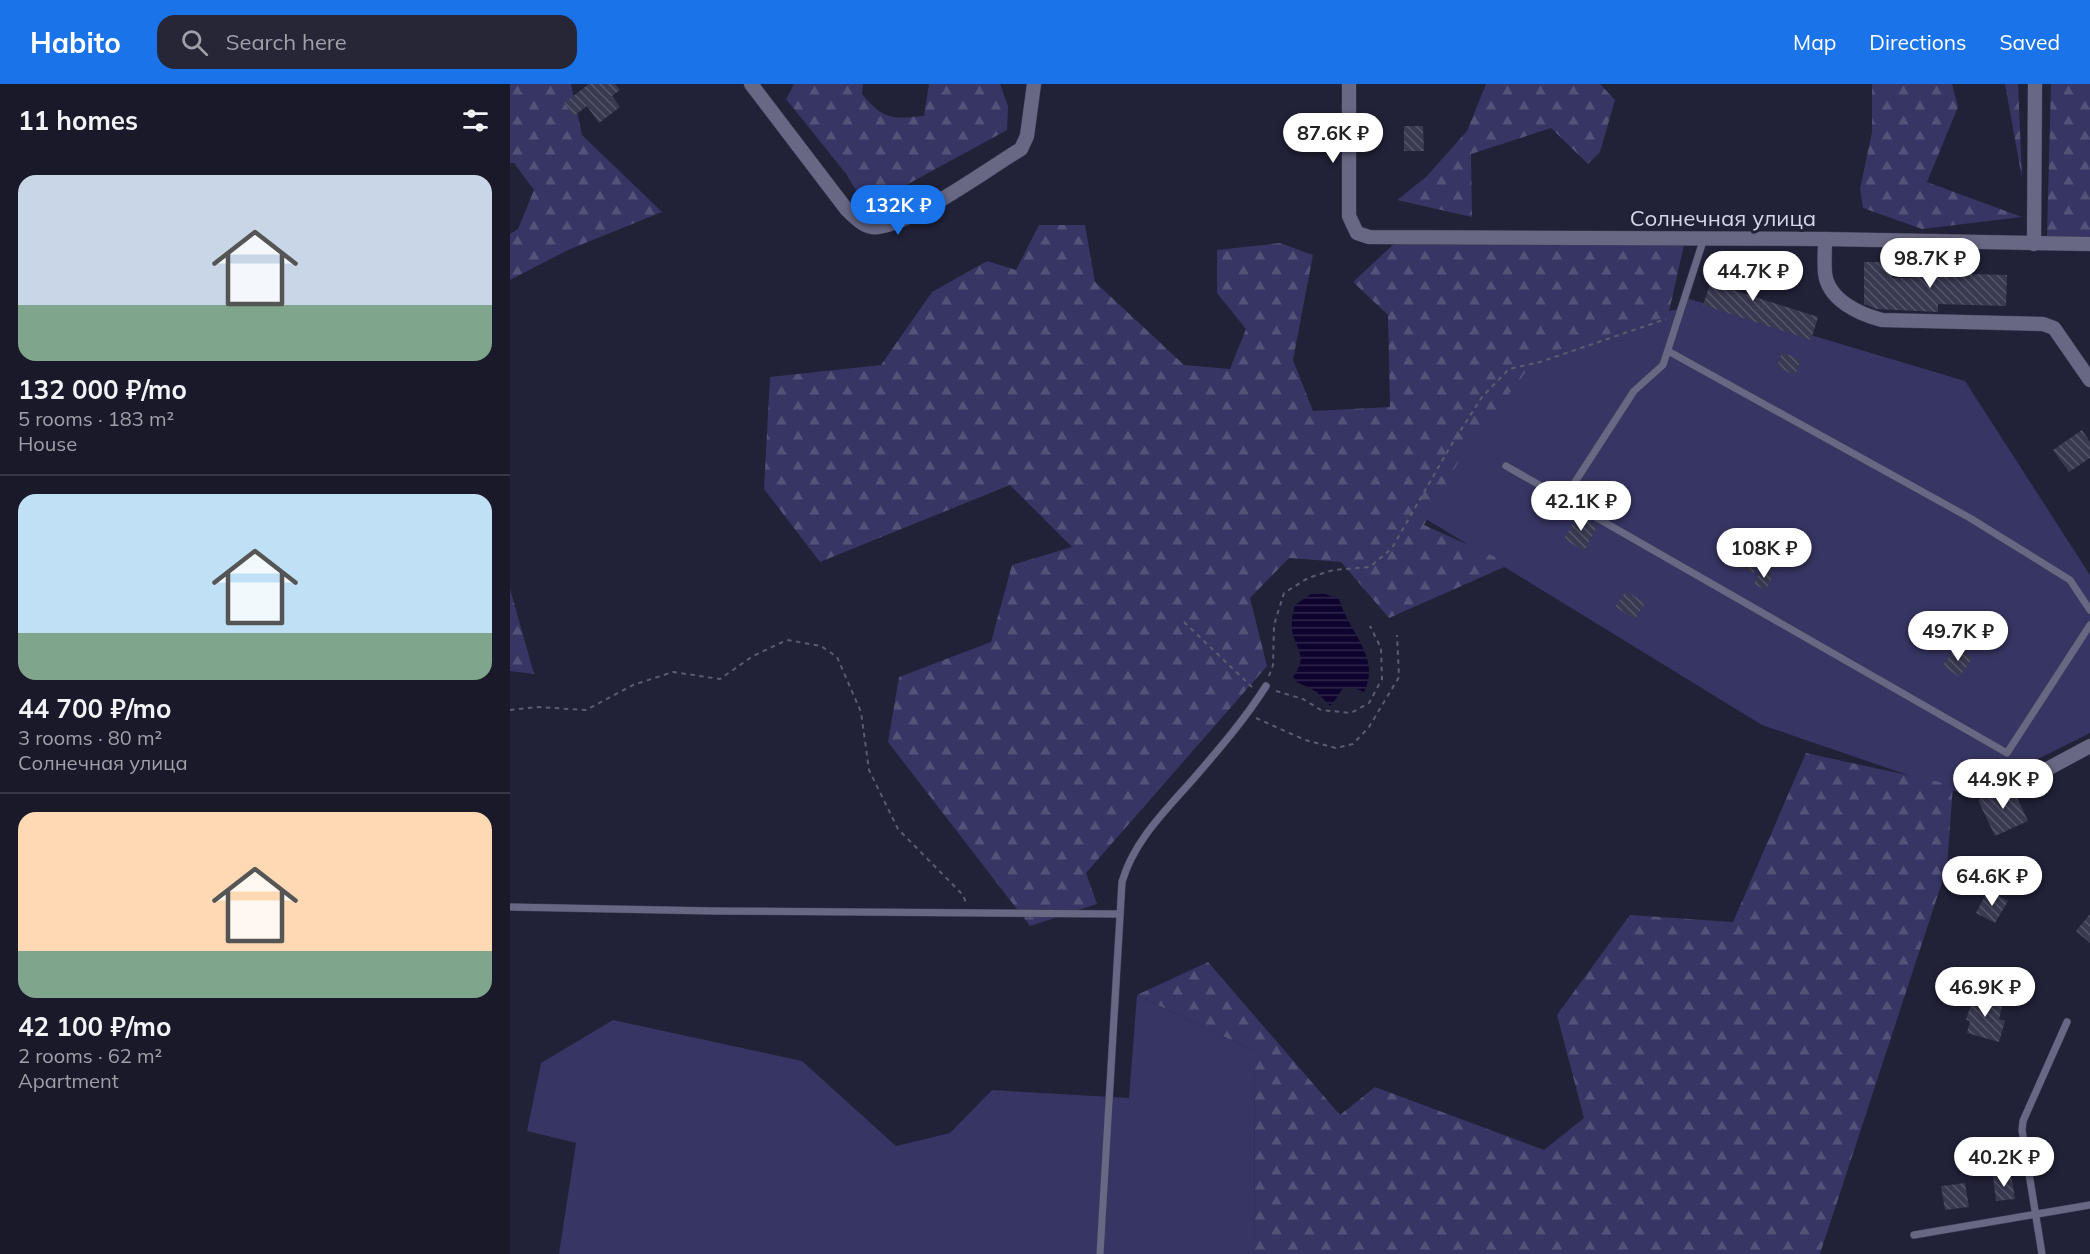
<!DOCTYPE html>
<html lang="en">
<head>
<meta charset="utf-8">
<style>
	:root { --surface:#19192a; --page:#262636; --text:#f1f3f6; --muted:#9fa0a8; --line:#373847; --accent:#1a73e8 }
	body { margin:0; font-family:Mulish,sans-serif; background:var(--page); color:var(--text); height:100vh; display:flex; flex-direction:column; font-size:22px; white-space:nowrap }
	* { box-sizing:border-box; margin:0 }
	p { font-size:20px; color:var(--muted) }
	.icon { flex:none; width:33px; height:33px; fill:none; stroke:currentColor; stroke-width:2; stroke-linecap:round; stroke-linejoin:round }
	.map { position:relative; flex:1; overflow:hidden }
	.panel { display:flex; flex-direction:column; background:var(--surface); width:510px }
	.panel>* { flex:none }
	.price { position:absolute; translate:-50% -51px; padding:0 14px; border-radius:21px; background:#fff; color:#222; font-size:20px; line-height:39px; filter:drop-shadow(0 2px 3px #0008) }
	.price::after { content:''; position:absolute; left:50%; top:36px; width:18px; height:14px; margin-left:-9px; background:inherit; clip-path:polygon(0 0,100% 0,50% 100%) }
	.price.on { background:var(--accent); color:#fff }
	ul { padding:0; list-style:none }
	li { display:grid; align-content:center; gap:12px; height:318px; padding:0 18px }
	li+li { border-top:2px solid var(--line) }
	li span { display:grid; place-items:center; height:186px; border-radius:18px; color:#555 }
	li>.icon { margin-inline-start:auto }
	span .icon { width:108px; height:108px; fill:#fffc; stroke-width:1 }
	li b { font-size:26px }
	h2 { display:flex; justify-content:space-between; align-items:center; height:72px; padding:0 18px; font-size:26px }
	header { display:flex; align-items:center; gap:36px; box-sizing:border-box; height:84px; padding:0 30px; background:var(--accent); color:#fff }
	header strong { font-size:28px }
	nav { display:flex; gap:33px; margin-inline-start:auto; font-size:21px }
	.search { width:420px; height:54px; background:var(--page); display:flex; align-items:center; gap:15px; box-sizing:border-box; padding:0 21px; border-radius:18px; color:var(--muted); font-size:22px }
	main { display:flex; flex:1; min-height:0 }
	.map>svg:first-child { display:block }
	.green { fill:#373563 }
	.forest { fill:url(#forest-firs) }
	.water { fill:url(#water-rules) }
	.building { fill:url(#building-back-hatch) }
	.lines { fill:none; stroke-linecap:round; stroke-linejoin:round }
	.service-casing { stroke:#403e53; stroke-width:8 }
	.minor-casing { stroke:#403e53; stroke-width:15 }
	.path { stroke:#5c5c71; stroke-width:2; stroke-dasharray:4.5 4.5; stroke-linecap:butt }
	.service { stroke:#686885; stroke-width:7 }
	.minor { stroke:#686885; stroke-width:14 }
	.labels { text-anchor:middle; stroke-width:6; stroke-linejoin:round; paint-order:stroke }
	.street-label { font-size:22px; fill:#d5d6e6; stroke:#212138 }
</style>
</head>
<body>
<header>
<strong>Habito</strong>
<div class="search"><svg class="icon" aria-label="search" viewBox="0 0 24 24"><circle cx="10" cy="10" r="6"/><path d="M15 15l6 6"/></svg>Search here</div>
<nav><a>Map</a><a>Directions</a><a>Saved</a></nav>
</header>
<main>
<section class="panel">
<h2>11 homes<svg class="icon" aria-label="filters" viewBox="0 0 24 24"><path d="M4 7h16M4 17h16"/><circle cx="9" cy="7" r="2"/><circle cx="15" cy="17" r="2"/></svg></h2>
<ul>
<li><span style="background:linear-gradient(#c9d6e8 70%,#7fa58c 0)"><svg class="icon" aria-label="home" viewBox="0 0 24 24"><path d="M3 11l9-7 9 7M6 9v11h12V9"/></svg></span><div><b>132 000 ₽/mo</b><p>5 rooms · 183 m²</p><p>House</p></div></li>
<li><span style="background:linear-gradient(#bfe0f5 75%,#7fa58c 0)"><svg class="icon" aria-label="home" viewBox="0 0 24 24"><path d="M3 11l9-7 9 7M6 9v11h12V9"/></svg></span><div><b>44 700 ₽/mo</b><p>3 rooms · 80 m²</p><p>Солнечная улица</p></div></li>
<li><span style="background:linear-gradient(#ffd9b3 75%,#7fa58c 0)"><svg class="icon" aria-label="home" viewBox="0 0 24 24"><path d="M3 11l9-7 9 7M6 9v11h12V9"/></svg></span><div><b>42 100 ₽/mo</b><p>2 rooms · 62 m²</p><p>Apartment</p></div></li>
</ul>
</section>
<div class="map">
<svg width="1580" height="1170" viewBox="0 0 1580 1170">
	<defs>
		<pattern id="forest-firs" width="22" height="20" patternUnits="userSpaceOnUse" patternTransform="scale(1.5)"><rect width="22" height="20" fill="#373563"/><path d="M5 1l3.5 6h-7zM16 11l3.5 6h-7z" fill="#535279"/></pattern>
		<pattern id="water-rules" width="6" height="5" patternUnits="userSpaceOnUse" patternTransform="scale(1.5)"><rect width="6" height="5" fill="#0d032e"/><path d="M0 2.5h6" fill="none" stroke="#2f274c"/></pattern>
		<pattern id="building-back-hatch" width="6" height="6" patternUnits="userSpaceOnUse" patternTransform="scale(1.5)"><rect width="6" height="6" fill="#393952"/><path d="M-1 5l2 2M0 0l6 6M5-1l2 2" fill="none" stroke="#55556b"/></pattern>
	</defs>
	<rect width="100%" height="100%" fill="#212138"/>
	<g class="green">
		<polygon points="1176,214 1455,297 1580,491 1580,649 1456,711 1252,641 903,427 1008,282 1103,236 1170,225"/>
		<polygon points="627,911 744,967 745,1170 49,1170 66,1059 17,1047 31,979 103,936 292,977 386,1062 440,1049 482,1006 619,1014"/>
	</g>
	<g class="forest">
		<polygon points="0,0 61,0 72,51 152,128 58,166 0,196 0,150 8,145 24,106 4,79 0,79"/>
		<path d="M284 0H353L352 10C374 36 381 35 414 32L419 0H490L498 22 497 46 356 123 337 91 276 15Z"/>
		<polygon points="976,0 1090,0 1105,16 1090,68 1078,80 1041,44 961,70 962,133 887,116 916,93 957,47"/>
		<polygon points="1362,0 1442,0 1448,23 1417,98 1512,133 1412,145 1353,124 1350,105 1362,48"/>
		<polygon points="1495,0 1508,0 1512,94"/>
		<polygon points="1541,0 1580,0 1580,153 1537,153"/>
		<polygon points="529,141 575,141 585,198 674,281 720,285 736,245 707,209 707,166 770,159 803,171 783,276 803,327 880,323 878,231 843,198 886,158 1174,161 1158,232 1028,272 952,371 914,441 1001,480 879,534 831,478 779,474 740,514 757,582 576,789 587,820 520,842 378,658 389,593 481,558 502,481 562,463 500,401 310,478 254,405 260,293 371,281 422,208 477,177 506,186"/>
		<polygon points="0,505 24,590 0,587"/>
		<polygon points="1296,669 1443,701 1437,783 1310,1170 745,1170 744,967 627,911 698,878 830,1031 865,1003 1034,1066 1074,1034 1047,931 1120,831 1223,838"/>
	</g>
	<path class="water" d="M801 510H815L829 515C838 547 872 574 854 608 828 597 835 607 820 622L807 608 787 598 783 593C795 577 791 571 784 554 780 544 782 531 785 521Z"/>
	<g class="building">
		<polygon points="79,0 105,0 110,6 102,12 110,23 89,39 77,22 64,32 54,19"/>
		<polygon points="894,42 913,42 914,67 894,67"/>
		<polygon points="1210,170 1236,178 1226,207 1308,233 1301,256 1193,221"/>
		<polygon points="1354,178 1382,178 1382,194 1403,194 1403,182 1428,182 1428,189 1497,191 1496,222 1428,220 1428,228 1366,225 1354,220"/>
		<polygon points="1272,268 1291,276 1285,291 1267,283"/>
		<polygon points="1572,346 1580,358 1580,374 1559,388 1543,366"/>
		<polygon points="1068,430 1088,441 1074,467 1054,455"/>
		<polygon points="1217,459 1250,478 1243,490 1221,478 1219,481 1207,474"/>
		<polygon points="1252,483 1264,490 1256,506 1244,500"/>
		<polygon points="1116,507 1135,519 1125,535 1105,523"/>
		<polygon points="1447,562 1463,574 1449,593 1433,581"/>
		<polygon points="1501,701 1518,737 1485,752 1468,716"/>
		<polygon points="1478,806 1498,817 1485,839 1466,829"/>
		<polygon points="1580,830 1580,859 1566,847"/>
		<polygon points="1464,910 1493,919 1489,935 1495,937 1489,958 1457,949 1460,937 1456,936"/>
		<polygon points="1501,1090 1505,1115 1486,1117 1483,1092"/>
		<polygon points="1455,1099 1459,1123 1435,1126 1431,1102"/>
	</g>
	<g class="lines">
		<g class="service-casing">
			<g id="service">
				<polyline points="1158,267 1460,434 1560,496 1580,526"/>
				<polyline points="996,382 1054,415 1124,307 1153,281 1194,154"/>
				<polyline points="1054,415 1497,669 1580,541"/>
				<polyline points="0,823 204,827 608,830"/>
				<polyline points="1404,1151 1580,1121"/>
				<path d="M590 1170 612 798C624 756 657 725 685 693 710 664 735 635 756 602"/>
				<polyline points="1532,1170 1512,1046 1513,1037 1557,938"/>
			</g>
		</g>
		<g class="minor-casing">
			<g id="minor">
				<path d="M241 0 337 126C346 134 355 145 368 143 406 138 476 86 511 65L517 52 524 0"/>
				<polyline points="839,0 839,132 847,149 859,153 1315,155 1580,160"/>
				<path d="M1315 155C1315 166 1314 178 1315 189 1318 216 1349 230 1372 236L1533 240 1544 244 1580 296"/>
				<polyline points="1524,160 1525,0"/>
				<polyline points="1515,697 1580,662"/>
			</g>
		</g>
		<g class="path">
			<polyline points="674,538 742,603"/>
			<polyline points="759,592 763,581 764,541 774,509 798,494 823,486 860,483 882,464 940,363 972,313 999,285 1030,278 1156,235"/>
			<polyline points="766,607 793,615 811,626 841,629 859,619 872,595 871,564 860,542"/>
			<polyline points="0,626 27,623 76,626 123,601 163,588 210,595 243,572 277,556 311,562 327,573 351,628 359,686 388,745 453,811 456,819"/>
			<polyline points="746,634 795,656 826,664 843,660 859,643 889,593 887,551"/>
		</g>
		<use href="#service" class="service"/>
		<use href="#minor" class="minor"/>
	</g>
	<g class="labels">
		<g class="street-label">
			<text x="1213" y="142">Солнечная улица</text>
		</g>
	</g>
</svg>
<b class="price" style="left:823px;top:80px">87.6K ₽</b>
<b class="price on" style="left:388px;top:152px">132K ₽</b>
<b class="price" style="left:1420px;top:205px">98.7K ₽</b>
<b class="price" style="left:1243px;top:218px">44.7K ₽</b>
<b class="price" style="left:1071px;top:448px">42.1K ₽</b>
<b class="price" style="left:1254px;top:495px">108K ₽</b>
<b class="price" style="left:1448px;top:578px">49.7K ₽</b>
<b class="price" style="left:1493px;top:726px">44.9K ₽</b>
<b class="price" style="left:1482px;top:823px">64.6K ₽</b>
<b class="price" style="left:1475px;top:934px">46.9K ₽</b>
<b class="price" style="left:1494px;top:1104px">40.2K ₽</b>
</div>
</main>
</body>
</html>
